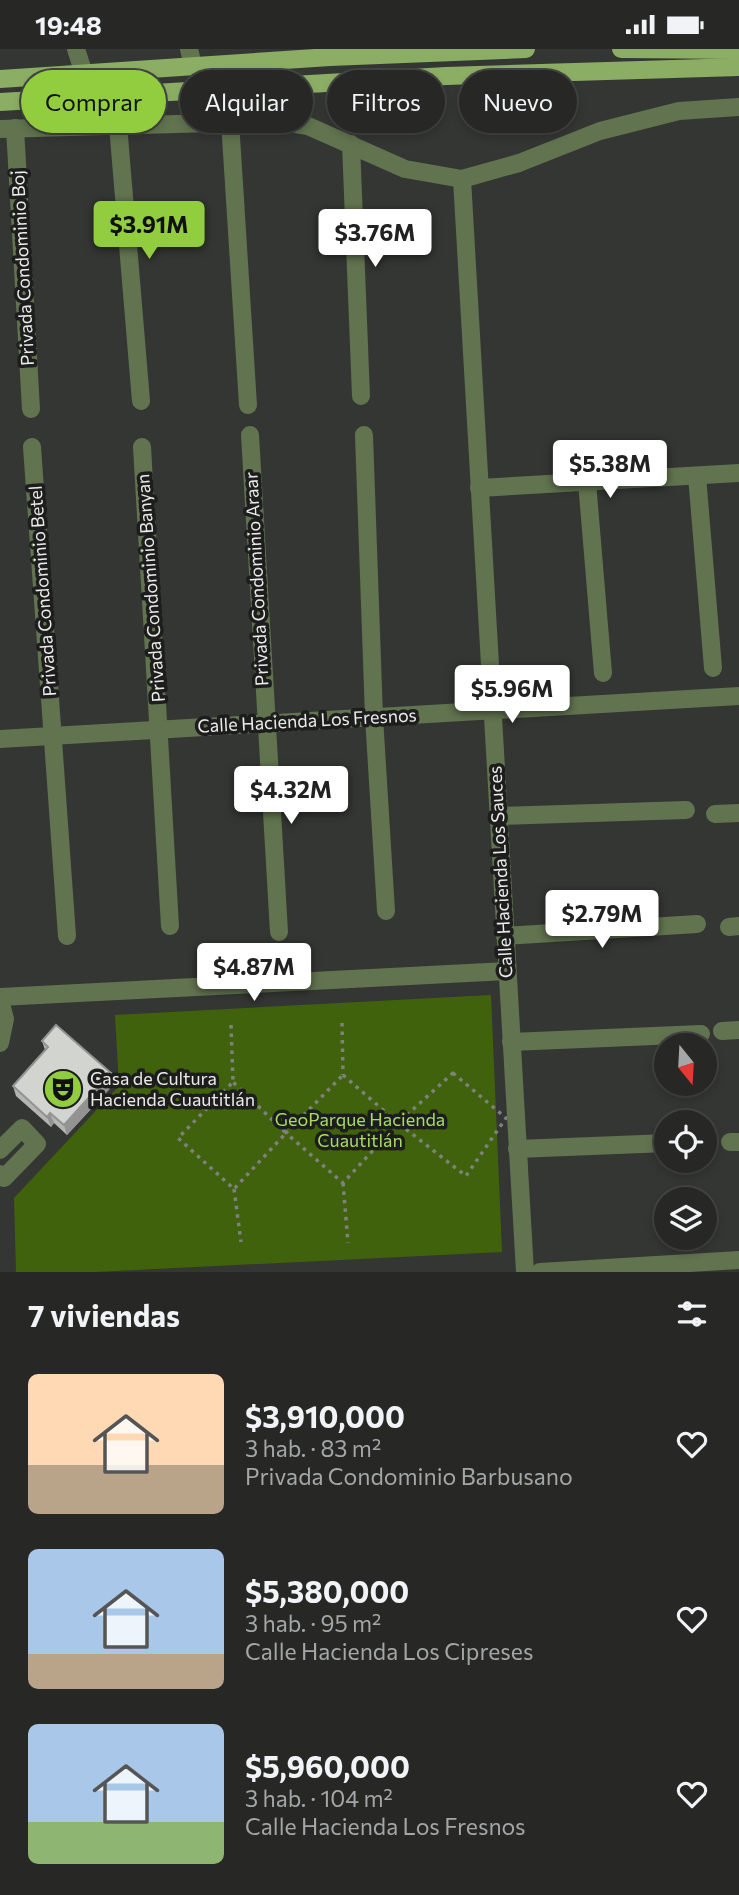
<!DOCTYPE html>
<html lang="es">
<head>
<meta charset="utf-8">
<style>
	:root { --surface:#272826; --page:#333432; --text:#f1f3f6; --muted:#a4a6a7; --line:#434443; --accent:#91cd3f }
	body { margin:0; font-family:Commissioner,sans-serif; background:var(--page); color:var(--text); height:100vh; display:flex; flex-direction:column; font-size:26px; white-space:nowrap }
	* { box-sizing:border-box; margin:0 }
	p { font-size:23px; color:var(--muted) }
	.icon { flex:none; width:38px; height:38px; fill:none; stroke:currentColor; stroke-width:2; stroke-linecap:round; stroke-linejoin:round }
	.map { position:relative; height:1223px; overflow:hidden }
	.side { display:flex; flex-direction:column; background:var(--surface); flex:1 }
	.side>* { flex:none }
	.hud { position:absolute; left:21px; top:21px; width:698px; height:63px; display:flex; gap:14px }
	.needle { width:46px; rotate:162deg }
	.fabs { position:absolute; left:654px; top:984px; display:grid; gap:14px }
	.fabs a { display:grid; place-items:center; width:63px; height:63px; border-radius:50%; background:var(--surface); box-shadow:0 4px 10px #0003,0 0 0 2px var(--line); font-size:35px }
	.price { position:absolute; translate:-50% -60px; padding:0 16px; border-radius:7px; background:#fff; color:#222; font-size:23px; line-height:46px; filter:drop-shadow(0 2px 4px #0008) }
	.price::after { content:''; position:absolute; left:50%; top:42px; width:21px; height:16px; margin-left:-10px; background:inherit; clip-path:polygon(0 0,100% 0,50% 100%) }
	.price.selected { background:var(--accent); color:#111 }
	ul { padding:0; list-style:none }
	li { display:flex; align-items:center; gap:21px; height:175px; padding:0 28px }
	li span { display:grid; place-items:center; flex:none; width:196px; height:140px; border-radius:10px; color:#555 }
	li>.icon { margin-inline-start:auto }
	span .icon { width:84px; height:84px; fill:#fffc; stroke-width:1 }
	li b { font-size:30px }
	h2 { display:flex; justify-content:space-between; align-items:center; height:84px; padding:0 28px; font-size:30px }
	.pill { padding:0 24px; border-radius:32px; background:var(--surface); box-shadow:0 4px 10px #0003,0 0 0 2px var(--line); font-size:24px; line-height:63px }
	.pill.selected { background:var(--accent); color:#111 }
	.status { display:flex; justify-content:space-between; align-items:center; height:49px; padding:0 35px; background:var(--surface); direction:ltr }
	.status svg { height:19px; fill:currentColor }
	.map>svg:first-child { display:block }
	.green { fill:#41620d }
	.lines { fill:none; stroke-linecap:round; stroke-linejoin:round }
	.path { stroke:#7f817e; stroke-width:3.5; stroke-dasharray:3.5 5; stroke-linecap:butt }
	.minor { stroke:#61734f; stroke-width:18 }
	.major { stroke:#8bae64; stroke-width:18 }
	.wall { fill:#b5b6b3 }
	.shaded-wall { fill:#939492 }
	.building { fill:#d2d4d0; stroke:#939492; stroke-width:2 }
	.labels { text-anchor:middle; stroke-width:7; stroke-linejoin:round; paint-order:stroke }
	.street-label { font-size:18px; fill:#eaebe9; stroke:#1c1d1c }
	.poi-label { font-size:18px; fill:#eaebe9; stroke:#1c1d1c; text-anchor:start }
	.park-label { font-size:18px; fill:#a7dd67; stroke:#1c1d1c }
</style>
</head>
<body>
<div class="status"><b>19:48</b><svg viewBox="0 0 49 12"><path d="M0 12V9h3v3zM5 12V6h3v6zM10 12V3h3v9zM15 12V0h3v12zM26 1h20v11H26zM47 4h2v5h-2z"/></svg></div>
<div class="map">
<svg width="739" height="1223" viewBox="0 0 739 1223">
	<rect width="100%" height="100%" fill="#343633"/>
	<polygon class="green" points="491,946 502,1203 95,1223 16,1223 14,1149 119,1037 115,966"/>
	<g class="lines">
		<g class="path">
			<polyline points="342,974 343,1026"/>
			<polyline points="231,976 233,1033 178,1089 234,1140 286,1084 233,1033"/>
			<polygon points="453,1024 506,1069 466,1127 398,1074"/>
			<polygon points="343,1026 398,1074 343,1134 286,1084"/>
			<polyline points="343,1134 348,1194"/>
			<polyline points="234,1140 241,1193"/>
		</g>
		<g class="minor">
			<polyline points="76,0 84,25"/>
			<polyline points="189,0 193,17"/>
			<polyline points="230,72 248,356"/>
			<polyline points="118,76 141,352"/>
			<polyline points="15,79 31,360"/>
			<polyline points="0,80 278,72 308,77 405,120 462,130 519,114 600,82 679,62 739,58"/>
			<polyline points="351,95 361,347"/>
			<polyline points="462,130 525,1223"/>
			<polyline points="250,386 279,883"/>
			<polyline points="364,386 374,668 386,862"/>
			<polyline points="32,398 67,887"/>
			<polyline points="142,398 170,877"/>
			<polyline points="697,427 713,619"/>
			<polyline points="587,433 603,624"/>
			<polyline points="479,439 739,424"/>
			<polyline points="0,690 739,647"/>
			<polyline points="715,765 739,764"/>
			<polyline points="498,767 686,761"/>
			<polyline points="729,878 739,877"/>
			<polyline points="505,887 697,875"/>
			<polyline points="0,948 507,922"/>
			<polyline points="0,951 5,970 0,994"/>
			<polyline points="722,982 739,981"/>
			<polyline points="511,993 701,985"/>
			<polyline points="730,1093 739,1093"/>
			<polyline points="517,1100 667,1094"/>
			<polyline points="0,1101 22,1079 37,1095 4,1129 0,1125"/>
			<polyline points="540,1223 739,1211"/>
		</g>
		<g class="major">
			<polyline points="621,0 739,1"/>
			<polyline points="0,30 330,8 526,0"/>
			<polyline points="0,53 446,27 739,18"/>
		</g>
	</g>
	<polygon class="wall" points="42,992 111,1024 115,1034 67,1086 54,1074 51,1078 16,1047 13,1037 45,1001"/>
	<g class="shaded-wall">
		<polygon points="111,1024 115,1034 67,1086 64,1076"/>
		<polygon points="50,1064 54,1074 51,1078 47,1068"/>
	</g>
	<polygon class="building" points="56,976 111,1024 64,1076 50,1064 47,1068 13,1037 48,998 42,992"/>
	<defs>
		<g id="theatre-disc" transform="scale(2.0125)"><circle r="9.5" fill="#91cd3f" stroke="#1c1d1c"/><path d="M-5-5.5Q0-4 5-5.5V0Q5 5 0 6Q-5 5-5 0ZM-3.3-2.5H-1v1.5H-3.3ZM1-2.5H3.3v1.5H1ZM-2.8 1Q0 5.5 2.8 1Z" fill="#111"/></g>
	</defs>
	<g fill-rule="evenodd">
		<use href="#theatre-disc" x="63" y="1040"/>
	</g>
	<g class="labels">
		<g class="street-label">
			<text transform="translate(23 219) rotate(-93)" y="6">Privada Condominio Boj</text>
			<text transform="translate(257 530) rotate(-93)" y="6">Privada Condominio Araar</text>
			<text transform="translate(151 539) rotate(-94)" y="6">Privada Condominio Banyan</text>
			<text transform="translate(43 542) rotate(-94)" y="6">Privada Condominio Betel</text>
			<text transform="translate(307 672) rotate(-3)" y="6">Calle Hacienda Los Fresnos</text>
			<text transform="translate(501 823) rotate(-93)" y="6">Calle Hacienda Los Sauces</text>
		</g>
		<g class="poi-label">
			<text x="90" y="1036">Casa de Cultura<tspan x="90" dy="21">Hacienda Cuautitlán</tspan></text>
		</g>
		<g class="park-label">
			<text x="360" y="1077">GeoParque Hacienda<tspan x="360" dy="21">Cuautitlán</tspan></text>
		</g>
	</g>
</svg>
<div class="fabs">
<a><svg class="needle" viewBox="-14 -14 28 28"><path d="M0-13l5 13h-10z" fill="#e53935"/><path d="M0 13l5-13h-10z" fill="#a4a6a7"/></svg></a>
<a><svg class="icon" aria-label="locate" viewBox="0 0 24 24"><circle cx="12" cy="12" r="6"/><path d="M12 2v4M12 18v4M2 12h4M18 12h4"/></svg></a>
<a><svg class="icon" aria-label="layers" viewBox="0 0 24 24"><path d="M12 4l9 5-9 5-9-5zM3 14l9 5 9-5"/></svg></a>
</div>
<b class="price selected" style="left:149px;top:212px">$3.91M</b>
<b class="price" style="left:375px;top:220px">$3.76M</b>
<b class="price" style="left:610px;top:451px">$5.38M</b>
<b class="price" style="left:512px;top:676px">$5.96M</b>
<b class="price" style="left:291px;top:777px">$4.32M</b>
<b class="price" style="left:602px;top:901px">$2.79M</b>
<b class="price" style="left:254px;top:954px">$4.87M</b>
<div class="hud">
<a class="pill selected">Comprar</a>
<a class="pill">Alquilar</a>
<a class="pill">Filtros</a>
<a class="pill">Nuevo</a>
</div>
</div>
<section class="side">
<h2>7 viviendas<svg class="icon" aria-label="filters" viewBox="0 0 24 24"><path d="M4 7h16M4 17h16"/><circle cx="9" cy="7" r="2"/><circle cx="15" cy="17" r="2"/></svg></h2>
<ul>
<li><span style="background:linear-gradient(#ffd9b3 65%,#b9a48a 0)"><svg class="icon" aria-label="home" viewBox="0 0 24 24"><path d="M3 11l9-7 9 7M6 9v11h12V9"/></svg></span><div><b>$3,910,000</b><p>3 hab. · 83 m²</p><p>Privada Condominio Barbusano</p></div><svg class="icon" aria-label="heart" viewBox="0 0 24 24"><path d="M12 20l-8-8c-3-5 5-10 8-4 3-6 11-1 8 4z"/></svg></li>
<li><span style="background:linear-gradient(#a9c7e8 75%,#b9a48a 0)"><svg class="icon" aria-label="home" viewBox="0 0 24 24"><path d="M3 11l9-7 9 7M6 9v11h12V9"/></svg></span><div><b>$5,380,000</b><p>3 hab. · 95 m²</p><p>Calle Hacienda Los Cipreses</p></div><svg class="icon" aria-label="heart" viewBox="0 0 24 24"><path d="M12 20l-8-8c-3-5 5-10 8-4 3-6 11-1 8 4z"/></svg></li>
<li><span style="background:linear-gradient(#a9c7e8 70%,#8fb573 0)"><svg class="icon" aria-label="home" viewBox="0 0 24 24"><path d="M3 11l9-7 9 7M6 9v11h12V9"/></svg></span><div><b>$5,960,000</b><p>3 hab. · 104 m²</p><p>Calle Hacienda Los Fresnos</p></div><svg class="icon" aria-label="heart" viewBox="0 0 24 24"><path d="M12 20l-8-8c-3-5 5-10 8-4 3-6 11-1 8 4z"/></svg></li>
</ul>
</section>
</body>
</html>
